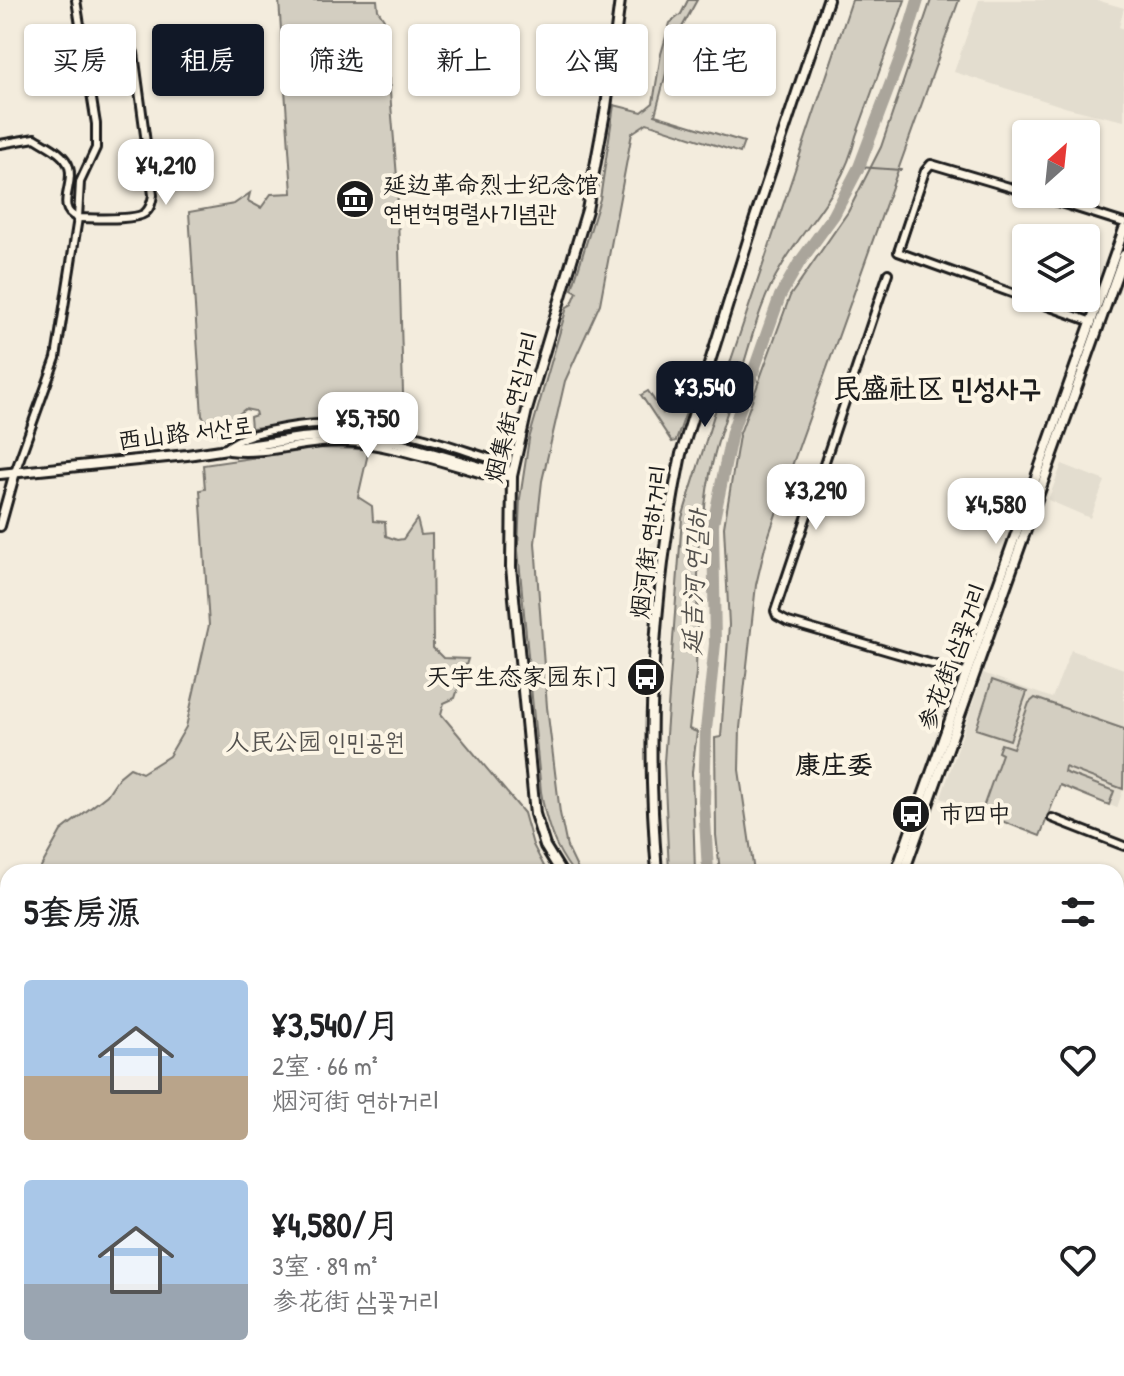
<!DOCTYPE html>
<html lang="zh">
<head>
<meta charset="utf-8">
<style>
	:root { --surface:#fff; --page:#f6f6f6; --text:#202124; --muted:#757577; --accent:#111827 }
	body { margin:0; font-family:"Patrick Hand","LXGW WenKai TC","Poor Story",sans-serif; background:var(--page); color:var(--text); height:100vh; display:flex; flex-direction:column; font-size:30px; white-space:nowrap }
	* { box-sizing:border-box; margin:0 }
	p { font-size:26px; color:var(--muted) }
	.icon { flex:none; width:44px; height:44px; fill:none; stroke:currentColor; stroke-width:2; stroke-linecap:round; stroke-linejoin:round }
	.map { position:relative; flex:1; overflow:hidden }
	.sheet { position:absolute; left:0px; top:864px; width:1124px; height:512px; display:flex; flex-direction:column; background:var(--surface); border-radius:24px 24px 0 0; box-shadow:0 2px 6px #0004 }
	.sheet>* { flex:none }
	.banner { position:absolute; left:24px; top:24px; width:1076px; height:72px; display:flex; gap:16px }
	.needle { width:52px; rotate:27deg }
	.fabs { position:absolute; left:1012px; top:120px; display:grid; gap:16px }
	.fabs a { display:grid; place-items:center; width:88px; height:88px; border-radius:8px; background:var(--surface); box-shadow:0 2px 6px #0004; font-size:40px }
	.price { position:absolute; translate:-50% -68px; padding:0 18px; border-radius:16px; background:#fff; color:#222; font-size:26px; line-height:52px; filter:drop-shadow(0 2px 4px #0008) }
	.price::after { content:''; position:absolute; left:50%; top:48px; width:24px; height:18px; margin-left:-12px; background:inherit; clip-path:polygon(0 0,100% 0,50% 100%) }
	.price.active { background:var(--accent); color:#fff }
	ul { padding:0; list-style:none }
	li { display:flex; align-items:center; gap:24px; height:200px; padding:0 24px }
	li span { display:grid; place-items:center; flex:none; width:224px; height:160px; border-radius:8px; color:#555 }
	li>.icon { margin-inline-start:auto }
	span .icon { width:96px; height:96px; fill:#fffc; stroke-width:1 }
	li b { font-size:34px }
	h2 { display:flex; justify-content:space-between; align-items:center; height:96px; padding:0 24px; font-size:34px }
	.pill { padding:0 28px; border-radius:8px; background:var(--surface); box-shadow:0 2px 6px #0004; font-size:28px; line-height:72px }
	.pill.active { background:var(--accent); color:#fff }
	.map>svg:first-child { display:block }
	.built { fill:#e3ddcf }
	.green { fill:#d3cec1; stroke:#78756e; stroke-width:2 }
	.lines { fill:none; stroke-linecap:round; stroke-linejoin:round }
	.stream { stroke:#716e68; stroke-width:2 }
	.river { stroke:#aaa59b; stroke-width:12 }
	.street-casing { stroke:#1c1c1c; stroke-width:12 }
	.secondary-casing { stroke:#1c1c1c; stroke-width:14 }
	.street { stroke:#fcf5e5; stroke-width:6 }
	.secondary { stroke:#fcf5e5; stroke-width:8 }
	.labels { text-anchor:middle; stroke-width:8; stroke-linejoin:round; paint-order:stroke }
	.poi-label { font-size:24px; fill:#1c1c1c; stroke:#fcf5e5; text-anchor:start }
	.street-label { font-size:24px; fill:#1c1c1c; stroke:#fcf5e5 }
	.park-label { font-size:24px; fill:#53514e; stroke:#fcf5e5 }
	.water-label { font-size:26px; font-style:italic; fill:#55534f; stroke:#fcf5e5 }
	.neighbourhood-label { font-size:26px; font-weight:bold; fill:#1c1c1c; stroke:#fcf5e5 }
	.quarter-label { font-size:28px; font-weight:bold; fill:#1c1c1c; stroke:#fcf5e5 }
</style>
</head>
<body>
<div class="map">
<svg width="1124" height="1376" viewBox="0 0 1124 1376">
	<rect width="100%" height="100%" fill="#f3ecdd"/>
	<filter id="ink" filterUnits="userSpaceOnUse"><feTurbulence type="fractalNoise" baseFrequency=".0125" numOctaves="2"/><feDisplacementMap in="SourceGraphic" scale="16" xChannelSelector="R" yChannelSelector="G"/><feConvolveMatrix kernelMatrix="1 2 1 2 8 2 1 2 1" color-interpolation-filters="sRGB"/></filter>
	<g filter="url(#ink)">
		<g class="built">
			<polygon points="979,0 1096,0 1124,8 1119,27 1124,29 1124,121 1068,108 954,72"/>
			<polygon points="1062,464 1105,481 1090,518 1048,500"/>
			<polygon points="1071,650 1124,669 1124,787 1117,808 1060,785 1040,836 941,798 983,673 1052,698"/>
			<polygon points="0,1134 8,1181 8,1297 0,1294"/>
		</g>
		<g class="green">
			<polygon points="279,0 377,0 378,10 384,19 397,177 404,429 353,420 251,428 250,417 256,415 255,411 245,409 235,417 224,422 220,436 202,416 189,212 234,204 250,193 248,201 261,208 271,194 292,193"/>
			<path d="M688 0H697L675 40 655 115 744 142 740 153 647 123 632 133 600 304 565 381 542 481 535 543 547 707 560 813 567 847 579 872H573C554 847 546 823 541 792L518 550 520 498 529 439 567 307 572 304 577 292 572 289 600 199 614 105 642 112 653 103 661 54 670 23 681 14Z"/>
			<path d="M852 0H905L856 136C842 194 809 219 781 267 763 296 754 330 744 363 726 416 704 471 704 528L699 527 696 673 689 729 697 732 692 772 695 872H669L664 762 682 518 731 360Z"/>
			<polygon points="931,0 959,0 793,463 765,547 756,585 740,728 739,770 754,872 720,872 716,835 715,738 721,737 729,625 724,527 739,436 790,296 848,212 881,147"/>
			<polygon points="648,391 663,413 685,397 691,398 676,441 672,442 641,395"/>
			<polygon points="321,448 369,449 358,497 372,506 373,521 385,522 386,536 397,540 403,539 417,519 421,535 432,534 433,648 443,658 468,659 455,698 444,703 441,714 524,813 533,845 547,872 38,872 61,831 107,795 119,777 130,768 142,773 169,756 186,727 209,625 200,490 205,489 203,465"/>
			<polygon points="992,680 1027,692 1010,740 976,729"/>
			<polygon points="1035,698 1124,729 1123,789 1065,767 1064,772 1114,791 1109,805 1060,785 1040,836 981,813 1002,754 998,752 1001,744 1013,748 1029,703"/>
			<path d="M8 914V1057C0 1012 0 958 8 914Z"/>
			<polygon points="157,1368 564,1368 577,1373 577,1376 159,1376"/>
		</g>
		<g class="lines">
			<polyline class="stream" points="859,167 901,170"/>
			<polyline class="river" points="708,872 704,801 706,730 715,644 713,524 732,432 780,296 799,263 834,215 859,167 902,53 918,0"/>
			<g class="street-casing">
				<g id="street">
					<path d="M0 144 35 138C46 145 65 153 69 167 75 185 54 209 78 218 94 218 134 221 145 213 151 208 152 201 153 195L134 53C124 32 102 42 84 46"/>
					<polyline points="1026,192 931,164 925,171 898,252 1092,322"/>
					<polyline points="1032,194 1124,223"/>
					<polyline points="888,273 775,611 777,616 788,622 967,674"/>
					<path d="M226 448C244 434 262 432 284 428 368 413 423 438 502 462L512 476"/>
					<path d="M229 451C267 456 304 441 341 442 388 443 448 465 494 477H509"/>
					<polyline points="15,472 56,358 78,218 80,182 96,148 96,124 76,0"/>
					<polyline points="1052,818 1124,846"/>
					<polyline points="1116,1204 1124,1185"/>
					<polyline points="802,1376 805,1368"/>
					<polyline points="896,1376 899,1368"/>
					<polyline points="973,1376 976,1368"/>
					<polyline points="1046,1376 1049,1368"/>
				</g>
			</g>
			<g class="secondary-casing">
				<g id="secondary">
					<polyline points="0,474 187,455 301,438 339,435 393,442 512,476"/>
					<polyline points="0,526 15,472"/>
					<polyline points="561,872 545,846 535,814 511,567 512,476 527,410 587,210 606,107 620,0"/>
					<path d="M657 872C645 733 653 591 681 454L755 218 828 0"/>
					<polyline points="896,872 1124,229"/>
					<polyline points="904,872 1124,255"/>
					<polyline points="1116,1040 1124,1043"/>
					<polyline points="0,1072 8,1124"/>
					<polyline points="54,1368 54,1376"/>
					<polyline points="584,1376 587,1368"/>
					<polyline points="711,1376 714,1368"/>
					<polyline points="718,1376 721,1368"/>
				</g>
			</g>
			<use href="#street" class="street"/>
			<use href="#secondary" class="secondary"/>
		</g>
	</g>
	<defs>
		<g id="museum-disc" transform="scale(2)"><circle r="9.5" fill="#1c1c1c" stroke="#fcf5e5"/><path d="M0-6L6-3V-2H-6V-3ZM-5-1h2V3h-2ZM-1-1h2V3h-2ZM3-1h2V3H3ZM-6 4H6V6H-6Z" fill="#fff"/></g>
		<g id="bus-disc" transform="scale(2)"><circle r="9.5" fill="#1c1c1c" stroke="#fcf5e5"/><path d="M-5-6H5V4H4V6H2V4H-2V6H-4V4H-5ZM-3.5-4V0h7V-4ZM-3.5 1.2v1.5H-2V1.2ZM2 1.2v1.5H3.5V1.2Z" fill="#fff"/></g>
	</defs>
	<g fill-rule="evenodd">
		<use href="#museum-disc" x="355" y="199"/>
		<use href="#bus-disc" x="646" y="677"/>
		<use href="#bus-disc" x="911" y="814"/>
	</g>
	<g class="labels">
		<g class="poi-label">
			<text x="383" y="193">延边革命烈士纪念馆<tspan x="383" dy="28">연변혁명렬사기념관</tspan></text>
			<text x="618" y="685" text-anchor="end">天宇生态家园东门</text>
			<text x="939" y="822">市四中</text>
		</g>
		<g class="street-label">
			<text transform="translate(512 407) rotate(-76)" y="8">烟集街 연집거리</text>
			<text transform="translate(185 433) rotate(-7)" y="8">西山路 서산로</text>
			<text transform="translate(649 542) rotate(-83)" y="8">烟河街 연하거리</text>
			<text transform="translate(952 657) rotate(-70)" y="8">参花街 삼꽃거리</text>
		</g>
		<g class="park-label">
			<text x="315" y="750">人民公园 인민공원</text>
		</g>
		<g class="water-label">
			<text transform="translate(694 582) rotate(-88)" y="9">延吉河 연길하</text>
		</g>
		<g class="neighbourhood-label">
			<text x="834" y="774">康庄委</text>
		</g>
		<g class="quarter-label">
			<text x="937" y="398">民盛社区 민성사구</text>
		</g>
	</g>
</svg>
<div class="fabs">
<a><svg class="needle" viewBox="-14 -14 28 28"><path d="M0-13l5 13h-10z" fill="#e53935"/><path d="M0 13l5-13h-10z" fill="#757577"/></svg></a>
<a><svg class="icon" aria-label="layers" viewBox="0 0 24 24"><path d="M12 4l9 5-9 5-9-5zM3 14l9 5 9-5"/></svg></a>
</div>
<b class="price" style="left:166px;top:207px">¥4,210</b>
<b class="price active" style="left:705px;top:429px">¥3,540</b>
<b class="price" style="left:368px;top:460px">¥5,750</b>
<b class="price" style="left:816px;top:532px">¥3,290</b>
<b class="price" style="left:996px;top:546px">¥4,580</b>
<div class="banner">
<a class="pill">买房</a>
<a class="pill active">租房</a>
<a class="pill">筛选</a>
<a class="pill">新上</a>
<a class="pill">公寓</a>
<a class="pill">住宅</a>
</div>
<section class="sheet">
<h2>5套房源<svg class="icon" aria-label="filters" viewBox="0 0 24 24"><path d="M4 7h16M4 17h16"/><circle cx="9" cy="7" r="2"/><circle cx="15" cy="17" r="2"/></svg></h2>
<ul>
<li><span style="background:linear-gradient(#a9c7e8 60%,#b9a48a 0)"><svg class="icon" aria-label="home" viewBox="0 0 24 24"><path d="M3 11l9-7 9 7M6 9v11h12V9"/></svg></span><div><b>¥3,540/月</b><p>2室 · 66 m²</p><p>烟河街 연하거리</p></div><svg class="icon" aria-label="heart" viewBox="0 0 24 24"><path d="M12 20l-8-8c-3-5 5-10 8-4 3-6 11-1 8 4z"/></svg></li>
<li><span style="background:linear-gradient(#a9c7e8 65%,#9aa5b1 0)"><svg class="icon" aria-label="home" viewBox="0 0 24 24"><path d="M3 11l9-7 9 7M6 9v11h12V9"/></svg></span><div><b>¥4,580/月</b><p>3室 · 89 m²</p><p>参花街 삼꽃거리</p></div><svg class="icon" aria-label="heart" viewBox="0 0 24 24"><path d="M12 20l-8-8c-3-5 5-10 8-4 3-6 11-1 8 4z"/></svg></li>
</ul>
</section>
</div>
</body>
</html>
